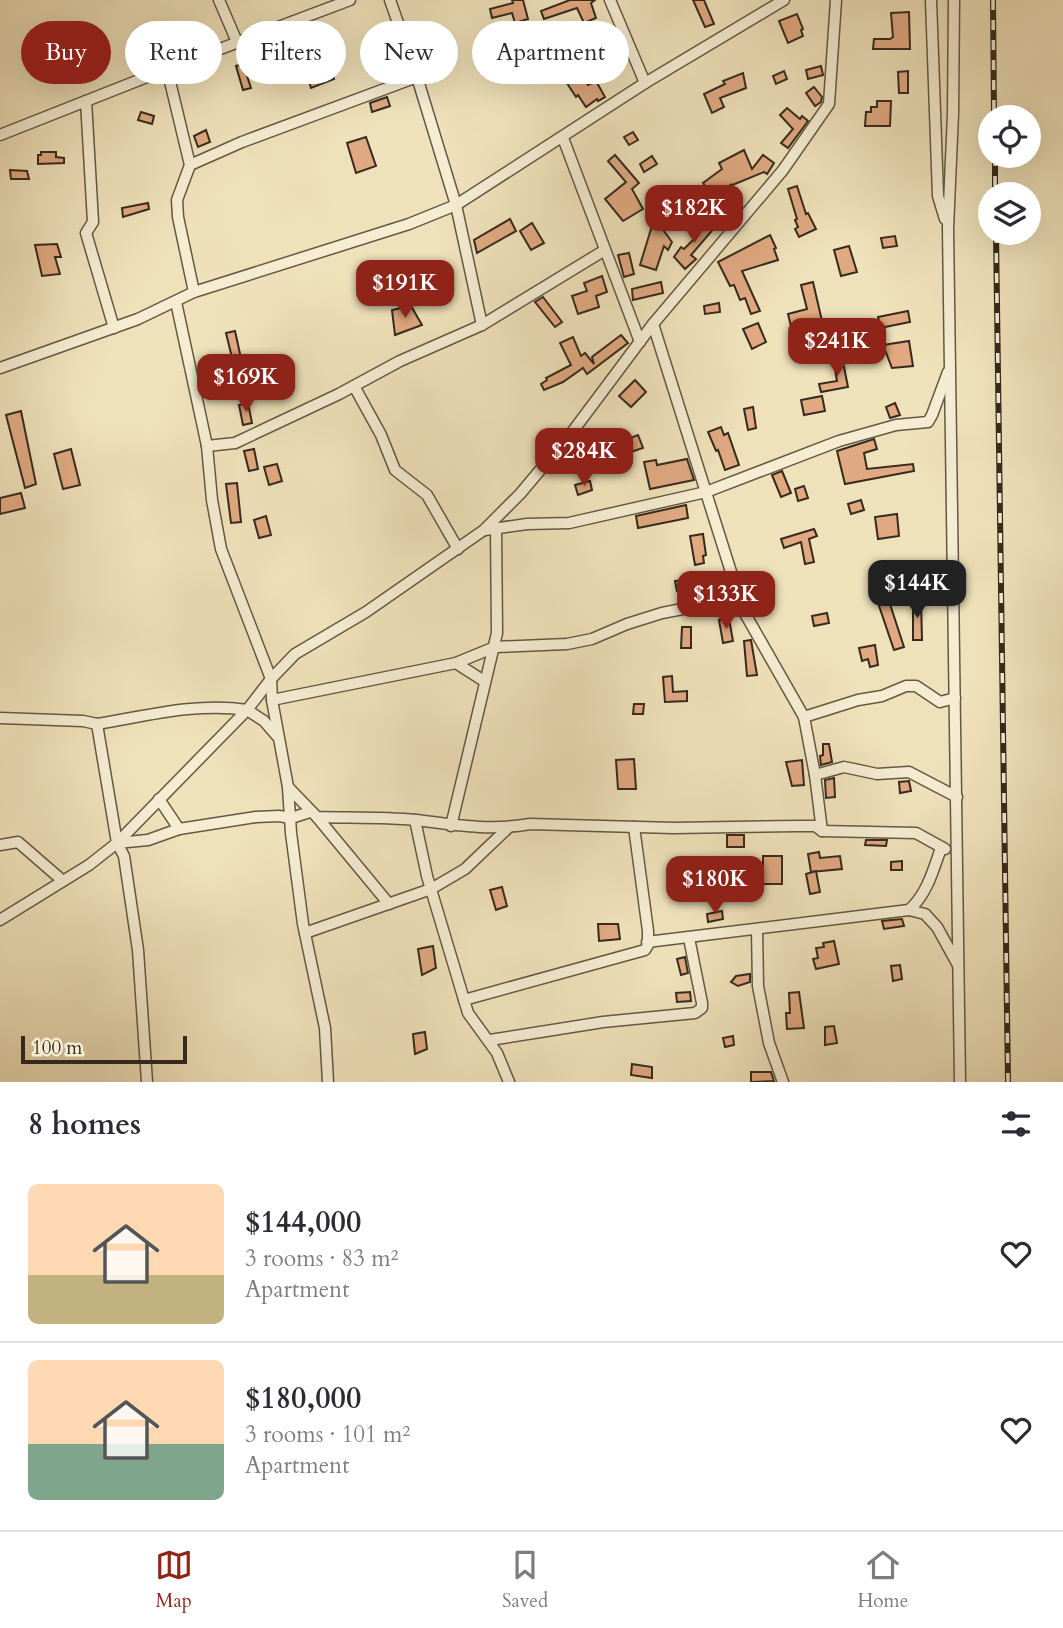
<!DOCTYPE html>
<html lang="en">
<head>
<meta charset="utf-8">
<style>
	:root { --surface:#fff; --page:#f7f7f7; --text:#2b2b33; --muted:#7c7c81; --line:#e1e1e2; --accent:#8f2418 }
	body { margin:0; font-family:Cardo,serif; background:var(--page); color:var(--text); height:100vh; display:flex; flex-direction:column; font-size:26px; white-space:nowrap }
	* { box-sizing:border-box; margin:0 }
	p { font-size:23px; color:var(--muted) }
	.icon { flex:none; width:38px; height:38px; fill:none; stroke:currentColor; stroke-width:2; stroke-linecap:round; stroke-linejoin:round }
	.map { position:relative; height:1082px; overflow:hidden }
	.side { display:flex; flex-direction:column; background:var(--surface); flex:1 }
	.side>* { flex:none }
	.guide { position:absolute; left:21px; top:21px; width:700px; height:63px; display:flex; gap:14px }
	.tools { position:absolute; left:978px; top:105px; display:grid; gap:14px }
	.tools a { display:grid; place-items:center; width:63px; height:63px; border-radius:50%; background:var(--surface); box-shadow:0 7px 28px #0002; font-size:35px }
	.scale { position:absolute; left:21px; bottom:18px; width:166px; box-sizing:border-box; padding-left:7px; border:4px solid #362a1d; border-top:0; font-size:19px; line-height:24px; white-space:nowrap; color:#362a1d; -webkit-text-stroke:5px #f5ecd2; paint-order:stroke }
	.price { position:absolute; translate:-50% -60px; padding:0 16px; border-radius:14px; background:var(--accent); color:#fff; font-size:23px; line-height:46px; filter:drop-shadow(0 2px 4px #0008) }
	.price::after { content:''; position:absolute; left:50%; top:42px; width:21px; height:16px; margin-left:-10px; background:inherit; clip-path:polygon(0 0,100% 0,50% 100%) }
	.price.active { background:#222; color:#fff }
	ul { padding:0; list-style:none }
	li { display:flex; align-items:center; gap:21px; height:175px; padding:0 28px }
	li+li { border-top:2px solid var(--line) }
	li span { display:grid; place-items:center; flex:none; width:196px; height:140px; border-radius:10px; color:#555 }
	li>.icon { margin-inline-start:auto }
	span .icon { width:84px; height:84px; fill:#fffc; stroke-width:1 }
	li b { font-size:30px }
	h2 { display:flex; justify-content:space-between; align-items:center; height:84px; padding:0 28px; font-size:30px }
	.pill { padding:0 24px; border-radius:32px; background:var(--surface); box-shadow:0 7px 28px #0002; font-size:24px; line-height:63px }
	.pill.active { background:var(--accent); color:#fff }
	.tab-bar { display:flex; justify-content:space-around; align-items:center; height:98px; border-top:2px solid var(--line); background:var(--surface); font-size:19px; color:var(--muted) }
	.tab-bar a { display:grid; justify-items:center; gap:4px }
	.tab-bar .active { color:var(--accent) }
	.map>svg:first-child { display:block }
	.building { fill:#e0a981; stroke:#362a1d; stroke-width:2 }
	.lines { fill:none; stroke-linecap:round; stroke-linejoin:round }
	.minor-casing { stroke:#645844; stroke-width:13 }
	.minor { stroke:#f5ecd2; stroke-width:10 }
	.rail-casing { stroke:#362a1d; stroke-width:6 }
	.rail { stroke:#f5ecd2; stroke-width:3.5; stroke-dasharray:10; stroke-linecap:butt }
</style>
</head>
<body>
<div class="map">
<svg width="1063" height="1082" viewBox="0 0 1063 1082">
	<rect width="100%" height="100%" fill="#efe1ba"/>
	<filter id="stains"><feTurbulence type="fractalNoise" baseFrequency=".00286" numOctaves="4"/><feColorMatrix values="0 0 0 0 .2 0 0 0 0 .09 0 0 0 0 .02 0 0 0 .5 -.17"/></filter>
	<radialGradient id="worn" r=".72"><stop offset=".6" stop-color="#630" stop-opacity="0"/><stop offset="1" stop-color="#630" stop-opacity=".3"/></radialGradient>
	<g class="building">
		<polygon points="512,0 523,0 528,19 515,23 512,13 492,18 490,9 513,3"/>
		<polygon points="570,0 595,0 591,3 596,18 584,23 577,8 544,19 541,11"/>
		<polygon points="693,0 704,0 714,24 705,27"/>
		<polygon points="909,12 910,49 873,49 874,39 890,39 893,37 891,13"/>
		<polygon points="797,14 803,29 801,30 803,36 788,43 779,21"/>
		<polygon points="575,29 582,46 575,50 572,45 569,46 564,34"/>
		<polygon points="330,54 333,65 328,66 334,79 311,88 304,64"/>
		<polygon points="243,64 251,88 243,90 236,66"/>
		<polygon points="821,66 823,75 808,79 806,70"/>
		<polygon points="577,68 588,85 596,81 605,97 598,101 597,99 586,107 578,95 576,97 563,77"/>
		<polygon points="784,71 787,79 776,84 773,76"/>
		<polygon points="908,71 908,93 899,93 898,72"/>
		<polygon points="743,73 746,88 720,98 724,107 712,113 704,94 725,84 723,81"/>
		<polygon points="814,87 822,97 821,102 815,106 806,93"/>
		<polygon points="387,97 390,106 372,112 370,103"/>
		<polygon points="877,101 891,101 890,126 865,126 866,112 871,112 871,107 877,107"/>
		<polygon points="787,108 800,119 802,116 808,121 788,148 781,143 793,129 780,115"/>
		<polygon points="141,112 154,116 152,124 138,120"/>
		<polygon points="206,130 210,142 198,147 194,136"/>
		<polygon points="633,132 638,140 629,145 624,137"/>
		<polygon points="366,137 376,166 356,173 347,143"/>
		<polygon points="744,150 752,169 763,155 774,163 767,174 764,172 730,186 732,184 712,196 703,183 722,169 719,163"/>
		<polygon points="41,152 56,152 56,157 64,158 64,163 38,164 38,155 41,155"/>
		<polygon points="615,155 639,183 632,189 643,209 623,221 605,199 626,182 608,161"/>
		<polygon points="652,156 657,164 644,172 640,164"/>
		<polygon points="10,170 27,171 29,179 11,179"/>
		<polygon points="797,186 806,214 808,213 816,229 799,237 795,229 798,227 795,220 797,219 788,189"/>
		<polygon points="729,188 735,196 713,212 711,210"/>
		<polygon points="684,191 694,207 676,218 666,202"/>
		<polygon points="148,203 149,209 123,217 122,208"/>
		<polygon points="510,219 516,231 477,253 474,240"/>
		<polygon points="711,222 716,226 691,255 696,259 685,269 674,257 681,247 684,249 697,236 693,233 701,223 706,227"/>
		<polygon points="532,223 544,243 531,250 520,231"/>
		<polygon points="658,223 672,242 668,250 664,246 656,270 640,265 651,229"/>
		<polygon points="770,235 776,248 774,249 778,260 742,271 760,311 751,314 745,298 740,300 734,285 730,286 718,262"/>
		<polygon points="895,236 897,246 883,248 881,238"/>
		<polygon points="57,244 61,257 55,257 60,274 42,276 35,245"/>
		<polygon points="849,246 857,272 841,276 834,250"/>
		<polygon points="629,253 634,274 624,277 618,255"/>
		<polygon points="426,270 440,271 439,295 428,295"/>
		<polygon points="602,276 607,292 596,296 599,307 578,314 572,296 587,291 584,283"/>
		<polygon points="661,282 663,293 633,300 632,289"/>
		<polygon points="813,282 822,321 815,323 816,328 806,330 807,335 794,338 788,314 807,309 801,285"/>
		<polygon points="543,297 562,322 555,327 535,302"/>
		<polygon points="719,303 720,312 705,314 704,306"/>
		<polygon points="411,306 422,325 395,335 392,310"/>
		<polygon points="908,311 910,322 880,328 878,317"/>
		<polygon points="758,323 766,342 752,349 743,329"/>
		<polygon points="235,331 248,390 237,392 234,375 236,374 226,333"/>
		<polygon points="621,335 628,343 587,374 583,368 563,382 544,390 541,384 547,380 546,378 571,365 560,343 573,337 581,356 585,353 594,364 592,357"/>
		<polygon points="909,341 913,366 892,368 883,345"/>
		<polygon points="842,357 848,387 821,392 819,384 837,381 833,359"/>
		<polygon points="635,380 646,392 631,407 619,396"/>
		<polygon points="822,396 825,411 804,415 801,400"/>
		<polygon points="248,403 252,423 243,425 239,405"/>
		<polygon points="895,403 900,415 890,418 886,407"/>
		<polygon points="753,407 756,428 748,430 744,409"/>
		<polygon points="21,411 36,484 25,488 6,415"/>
		<polygon points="721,427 724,435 728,433 739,465 725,470 718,450 716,451 708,432"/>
		<polygon points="638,435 643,448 628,453 623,441"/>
		<polygon points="874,439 877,449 864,453 867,469 913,464 914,471 845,484 837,451"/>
		<polygon points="574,444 583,453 571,464 563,455"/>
		<polygon points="71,449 80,485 63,489 54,454"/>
		<polygon points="254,449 258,469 249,471 244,451"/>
		<polygon points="687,459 694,480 650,489 644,462 656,460 657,465"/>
		<polygon points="277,464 282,481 269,485 264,467"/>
		<polygon points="782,471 791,493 781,497 772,475"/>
		<polygon points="590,481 592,490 578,495 575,485"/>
		<polygon points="237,483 241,522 231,523 226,484"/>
		<polygon points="804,486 808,498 798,501 795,489"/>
		<polygon points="21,493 25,508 0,514 0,498"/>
		<polygon points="861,500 864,510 851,514 848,504"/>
		<polygon points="686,505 688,518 638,528 636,516"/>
		<polygon points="897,514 899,536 878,539 875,517"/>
		<polygon points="266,516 271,535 259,538 254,520"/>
		<polygon points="814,529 817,536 809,539 814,562 805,564 801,542 784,548 781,539"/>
		<polygon points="703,534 706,555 703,556 704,563 695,565 690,536"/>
		<polygon points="892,572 897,596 888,598 904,647 894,650 875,594 872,575"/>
		<polygon points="699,577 701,587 677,591 675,581"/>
		<polygon points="913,600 921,600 922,640 913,640"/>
		<polygon points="827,613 829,623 814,626 812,616"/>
		<polygon points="729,619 733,641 723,643 719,620"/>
		<polygon points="682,627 691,627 691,648 681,648"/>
		<polygon points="751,640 757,675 747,676 744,641"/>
		<polygon points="875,645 878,665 870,667 868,659 862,661 859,648"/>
		<polygon points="672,676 673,692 687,691 687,701 665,702 663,677"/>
		<polygon points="634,704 644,704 643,714 633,714"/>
		<polygon points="823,744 829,744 832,762 821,765 820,756 823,755"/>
		<polygon points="634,759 636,789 618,789 616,760"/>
		<polygon points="802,760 804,785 792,786 786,762"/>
		<polygon points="834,778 835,797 826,798 825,780"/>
		<polygon points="909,781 911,791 900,793 899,782"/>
		<rect x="727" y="835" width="17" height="12"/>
		<polygon points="866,840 887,840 886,846 865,845"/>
		<polygon points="819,852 820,858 840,856 842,869 811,872 808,854"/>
		<polygon points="763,856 782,856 782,884 743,884 742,866 763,865"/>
		<polygon points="902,861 902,870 891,870 891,862"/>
		<polygon points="816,871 820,892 810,894 806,874"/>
		<polygon points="502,887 507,906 496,910 490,890"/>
		<polygon points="722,911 723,919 708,922 707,914"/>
		<polygon points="902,919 904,926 884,929 882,921"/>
		<polygon points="598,924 618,924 620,939 599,941"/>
		<polygon points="834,941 839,964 816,969 813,959 818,958 816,948 824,947 823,943"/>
		<polygon points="433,946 436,968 422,975 418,949"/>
		<polygon points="685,957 688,973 681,975 677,959"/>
		<polygon points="900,965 902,979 893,981 891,966"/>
		<polygon points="750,974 750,982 738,986 731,982 736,976"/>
		<polygon points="690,992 691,1001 677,1002 676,993"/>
		<polygon points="799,992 804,1028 787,1029 786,1013 790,1013 789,993"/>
		<polygon points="834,1026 837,1043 825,1045 825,1027"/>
		<polygon points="425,1032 427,1049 415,1054 413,1034"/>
		<polygon points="733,1036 734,1045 725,1047 723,1038"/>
		<polygon points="632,1064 652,1067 652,1078 631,1075"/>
		<polygon points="751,1072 771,1072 774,1081 751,1082"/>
	</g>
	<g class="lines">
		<g class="minor-casing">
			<g id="minor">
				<polyline points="219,0 237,42"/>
				<polyline points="390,0 417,77 456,205 482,325"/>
				<polyline points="931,0 938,196 945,219"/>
				<polyline points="954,0 953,114 948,228 960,1082"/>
				<polyline points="167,69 190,165 177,200 178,217 194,292"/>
				<polyline points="645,83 784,0"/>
				<polyline points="86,101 93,222 86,233 114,328"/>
				<polyline points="0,135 167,69 350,0"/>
				<polyline points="563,138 640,342"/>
				<polyline points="190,165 242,142 417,77"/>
				<polyline points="176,302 207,446 212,500 221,549 271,679 272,700 288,787 291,833 303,924 325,1028 328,1082"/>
				<polyline points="0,368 138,319 194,292 409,224 456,205 645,83 610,0"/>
				<polyline points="354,386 381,435 395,470 427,495 458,549"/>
				<polyline points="207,446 235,443 339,394 400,361 482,325 605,250"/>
				<polyline points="485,530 527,524 569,523 706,492 839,441 896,425 928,422 932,415 948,372"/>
				<polyline points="456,663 484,681"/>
				<polyline points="272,700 456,663 495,647 567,644 592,639 627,624 662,613 739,598"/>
				<polyline points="804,717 858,700 882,696 906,686 916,686 940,702 955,698"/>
				<path d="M0 718 83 721 97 724C146 716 198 702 247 710L271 679 295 654 366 612 484 530 520 494 573 431 653 324 783 170 829 104 836 0"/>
				<polyline points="97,724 117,843 124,856 138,950 147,1082"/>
				<polyline points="815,775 844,767 877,774 909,772 957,797"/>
				<path d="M288 787 317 817C350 818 383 817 416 820 456 825 489 831 530 824L674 828 797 826H815L822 831 815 775 804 717 743 610 653 324"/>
				<polyline points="159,799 179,829"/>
				<polyline points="317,817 389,904"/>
				<polyline points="415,820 427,876 468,1013 497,1053 509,1082"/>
				<polyline points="451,826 497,633 496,528"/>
				<polyline points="822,831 916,833 945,849"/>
				<polyline points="117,843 148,840 179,829 256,817 279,816 291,818 310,812"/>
				<polyline points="0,845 18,842 63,881"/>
				<polyline points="909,910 925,914 937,927 958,965"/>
				<polyline points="0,920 89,865 117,843 247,710 264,721 277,736"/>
				<polyline points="757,930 758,986 769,1043 783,1082"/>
				<polyline points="305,933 431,889 465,869 509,827"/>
				<path d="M647 942 909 910C927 894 933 871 941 848"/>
				<polyline points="464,1000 645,950 648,945 648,931 634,827"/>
				<polyline points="490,1040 603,1022 695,1013 702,1008 702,1003 689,938"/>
			</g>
		</g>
		<use href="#minor" class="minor"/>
		<g class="rail-casing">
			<g id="rail">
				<polyline points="993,0 994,117"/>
				<polyline points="995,156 995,194"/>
				<polyline points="996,233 1008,1082"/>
			</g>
		</g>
		<use href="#rail" class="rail"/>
	</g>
	<rect width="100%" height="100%" filter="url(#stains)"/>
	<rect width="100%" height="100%" fill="url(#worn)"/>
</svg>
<div class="tools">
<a><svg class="icon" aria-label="locate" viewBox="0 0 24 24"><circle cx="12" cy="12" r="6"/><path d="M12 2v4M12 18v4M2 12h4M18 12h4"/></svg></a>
<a><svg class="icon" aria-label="layers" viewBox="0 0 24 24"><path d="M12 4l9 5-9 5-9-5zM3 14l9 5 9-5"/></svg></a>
</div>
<div class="scale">100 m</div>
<b class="price" style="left:694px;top:245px">$182K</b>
<b class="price" style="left:405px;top:320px">$191K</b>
<b class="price" style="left:837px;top:378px">$241K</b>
<b class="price" style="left:246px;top:414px">$169K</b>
<b class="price" style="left:584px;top:488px">$284K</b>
<b class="price active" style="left:917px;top:620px">$144K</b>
<b class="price" style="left:726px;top:631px">$133K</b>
<b class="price" style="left:715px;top:916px">$180K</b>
<div class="guide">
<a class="pill active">Buy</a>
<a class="pill">Rent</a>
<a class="pill">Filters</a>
<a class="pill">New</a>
<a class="pill">Apartment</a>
</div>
</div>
<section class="side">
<h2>8 homes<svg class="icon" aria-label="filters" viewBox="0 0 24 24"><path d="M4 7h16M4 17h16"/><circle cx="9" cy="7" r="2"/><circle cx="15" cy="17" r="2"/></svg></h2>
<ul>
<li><span style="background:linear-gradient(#ffd9b3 65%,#c2b280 0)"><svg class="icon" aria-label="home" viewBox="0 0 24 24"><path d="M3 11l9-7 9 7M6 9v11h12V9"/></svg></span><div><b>$144,000</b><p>3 rooms · 83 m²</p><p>Apartment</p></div><svg class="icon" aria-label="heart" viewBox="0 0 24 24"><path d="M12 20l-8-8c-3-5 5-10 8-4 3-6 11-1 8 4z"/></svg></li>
<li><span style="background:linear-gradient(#ffd9b3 60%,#7fa58c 0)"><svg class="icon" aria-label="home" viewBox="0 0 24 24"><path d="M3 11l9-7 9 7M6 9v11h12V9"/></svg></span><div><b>$180,000</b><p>3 rooms · 101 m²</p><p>Apartment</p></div><svg class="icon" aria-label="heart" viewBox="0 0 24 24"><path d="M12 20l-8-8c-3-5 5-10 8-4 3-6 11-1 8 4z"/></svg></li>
</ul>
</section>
<nav class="tab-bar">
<a class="active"><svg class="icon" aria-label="map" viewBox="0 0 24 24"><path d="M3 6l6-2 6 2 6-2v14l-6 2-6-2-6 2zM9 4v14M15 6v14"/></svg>Map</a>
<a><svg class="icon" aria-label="saved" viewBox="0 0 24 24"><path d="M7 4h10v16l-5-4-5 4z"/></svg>Saved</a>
<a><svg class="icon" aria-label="home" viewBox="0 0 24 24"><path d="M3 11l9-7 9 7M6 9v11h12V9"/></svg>Home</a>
</nav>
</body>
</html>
